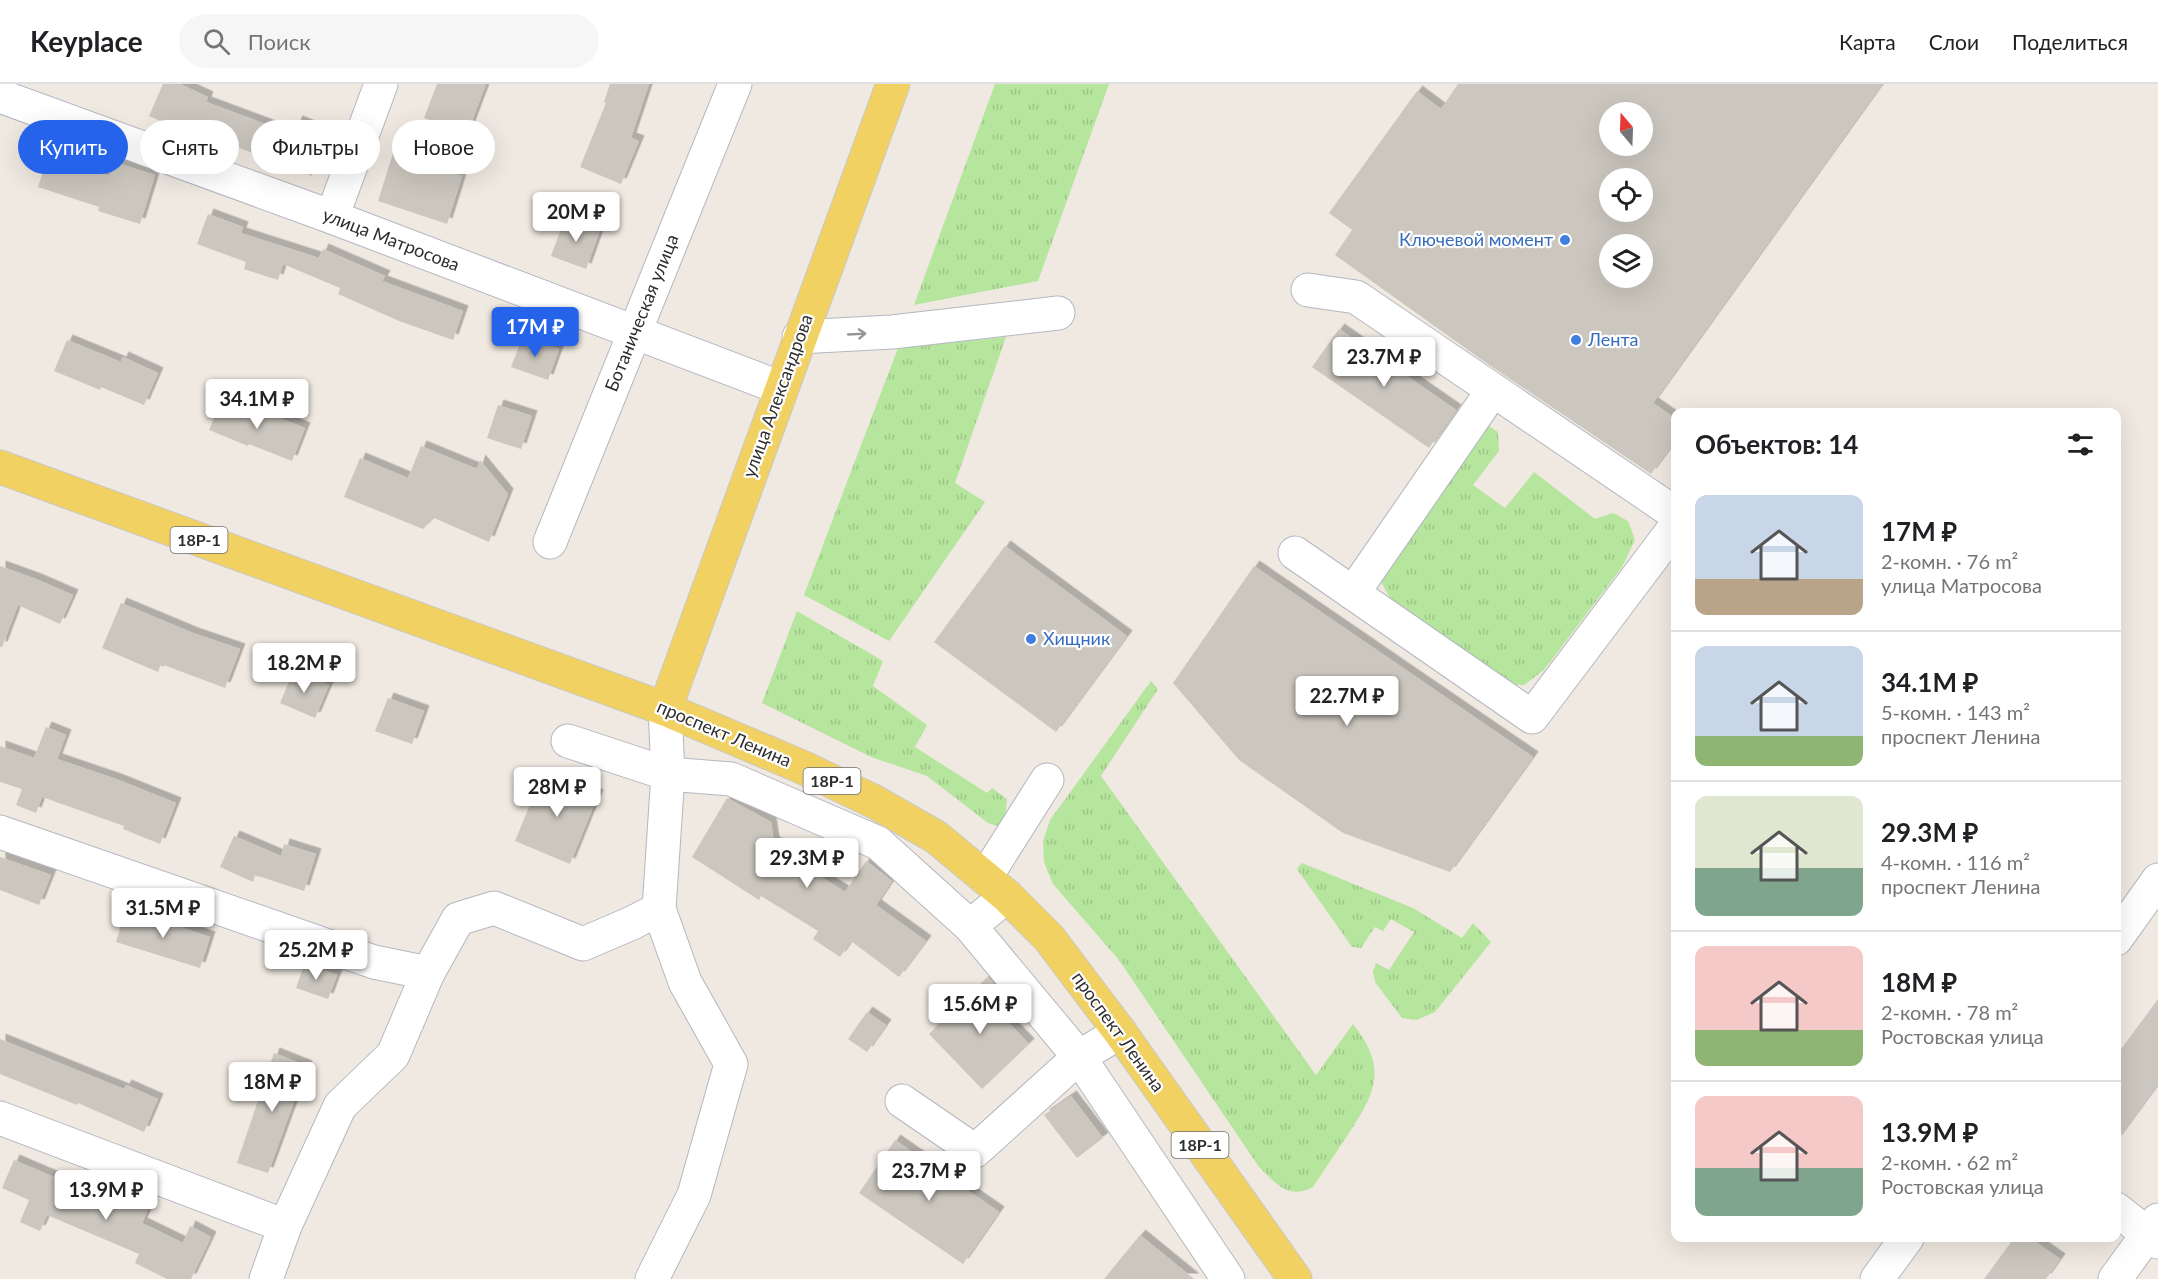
<!DOCTYPE html>
<html lang="ru">
<head>
<meta charset="utf-8">
<style>
	:root { --surface:#fff; --page:#f6f6f6; --text:#202124; --muted:#757577; --line:#e0e0e0; --accent:#2563eb }
	body { margin:0; font-family:Lato,sans-serif; background:var(--page); color:var(--text); height:100vh; display:flex; flex-direction:column; font-size:22px; white-space:nowrap }
	* { box-sizing:border-box; margin:0 }
	p { font-size:20px; color:var(--muted) }
	.icon { flex:none; width:33px; height:33px; fill:none; stroke:currentColor; stroke-width:2; stroke-linecap:round; stroke-linejoin:round }
	.map { position:relative; flex:1; overflow:hidden }
	.side { position:absolute; left:1671px; top:324px; width:450px; height:834px; display:flex; flex-direction:column; background:var(--surface); border-radius:12px; box-shadow:0 6px 24px #0002 }
	.side>* { flex:none }
	.guide { position:absolute; left:18px; top:36px; width:570px; height:54px; display:flex; gap:12px }
	.needle { width:39px; rotate:341deg }
	.buttons { position:absolute; left:1599px; top:18px; display:grid; gap:12px }
	.buttons a { display:grid; place-items:center; width:54px; height:54px; border-radius:50%; background:var(--surface); box-shadow:0 6px 24px #0002; font-size:30px }
	.price { position:absolute; translate:-50% -51px; padding:0 14px; border-radius:6px; background:#fff; color:#222; font-size:20px; line-height:39px; filter:drop-shadow(0 2px 3px #0008) }
	.price::after { content:''; position:absolute; left:50%; top:36px; width:18px; height:14px; margin-left:-9px; background:inherit; clip-path:polygon(0 0,100% 0,50% 100%) }
	.price.current { background:var(--accent); color:#fff }
	ul { padding:0; list-style:none }
	li { display:flex; align-items:center; gap:18px; height:150px; padding:0 24px }
	li+li { border-top:2px solid var(--line) }
	li span { display:grid; place-items:center; flex:none; width:168px; height:120px; border-radius:12px; color:#555 }
	li>.icon { margin-inline-start:auto }
	span .icon { width:72px; height:72px; fill:#fffc; stroke-width:1 }
	li b { font-size:26px }
	h2 { display:flex; justify-content:space-between; align-items:center; height:72px; padding:0 24px; font-size:26px }
	.chip { padding:0 21px; border-radius:27px; background:var(--surface); box-shadow:0 6px 24px #0002; font-size:21px; line-height:54px }
	.chip.current { background:var(--accent); color:#fff }
	header { display:flex; align-items:center; gap:36px; box-sizing:border-box; height:84px; padding:0 30px; background:var(--surface); border-bottom:2px solid var(--line) }
	header strong { font-size:28px }
	nav { display:flex; gap:33px; margin-inline-start:auto; font-size:21px }
	.search { width:420px; height:54px; background:var(--page); display:flex; align-items:center; gap:15px; box-sizing:border-box; padding:0 21px; border-radius:33px; color:var(--muted); font-size:22px }
	.map>svg:first-child { display:block }
	.grass { fill:url(#grass-tufts) }
	.building { fill:#cbc7bf; fill-rule:evenodd; filter:url(#shadow) }
	.lines { fill:none; stroke-linecap:round; stroke-linejoin:round }
	.minor-casing { stroke:#b4b7c1; stroke-width:35 }
	.major-casing { stroke:#c9c9c9; stroke-width:35 }
	.minor { stroke:#fff; stroke-width:33 }
	.major { stroke:#f2d163; stroke-width:33 }
	.oneway { stroke:#969696 }
	.shop-dot { fill:#3f7fe0; stroke:#fff; stroke-width:2 }
	.labels { text-anchor:middle; stroke-width:4.5; stroke-linejoin:round; paint-order:stroke }
	.shield { fill:#fff; stroke:#6d6d6d; stroke-width:1.5 }
	.shield-label { font-size:16px; font-weight:bold; fill:#2e2e2e }
	.street-label { font-size:18px; fill:#2e2e2e; stroke:#fff }
	.shop-label { font-size:18px; fill:#366cbe; stroke:#fff; text-anchor:start }
</style>
</head>
<body>
<header>
<strong>Keyplace</strong>
<div class="search"><svg class="icon" aria-label="search" viewBox="0 0 24 24"><circle cx="10" cy="10" r="6"/><path d="M15 15l6 6"/></svg>Поиск</div>
<nav><a>Карта</a><a>Слои</a><a>Поделиться</a></nav>
</header>
<div class="map">
<svg width="2158" height="1195" viewBox="0 0 2158 1195">
	<defs>
		<pattern id="grass-tufts" width="24" height="20" patternUnits="userSpaceOnUse" patternTransform="scale(1.5)"><rect width="24" height="20" fill="#b6e59e"/><path d="M3 7l-1-3M5 7V3M7 7l1-3M15 17l-1-3M17 17v-4M19 17l1-3" fill="none" stroke="#9dc588"/></pattern>
		<filter id="shadow"><feDropShadow dx="5.5" dy="-5.5" stdDeviation="0" flood-color="#0004"/></filter>
	</defs>
	<rect width="100%" height="100%" fill="#efe9e1"/>
	<g class="grass">
		<polygon points="995,0 1109,0 1038,197 914,221"/>
		<polygon points="1006,253 955,399 985,418 889,557 804,511 898,264"/>
		<polygon points="1486,340 1498,348 1499,367 1473,401 1505,424 1534,388 1595,435 1613,429 1628,437 1635,456 1622,483 1544,586 1524,601 1496,600 1395,523 1381,498 1390,470"/>
		<polygon points="797,527 883,577 873,602 927,641 915,663 987,709 992,704 1007,715 1005,734 1000,743 988,739 927,692 871,673 762,619"/>
		<path d="M1151 597 1158 605 1101 692 1316 991 1353 940C1387 983 1377 1007 1349 1049 1337 1067 1325 1085 1313 1103 1288 1116 1277 1100 1259 1083L1119 876 1053 800 1044 778 1043 757 1050 736Z"/>
		<polygon points="1302,779 1413,824 1462,854 1473,839 1491,858 1435,928 1417,936 1402,934 1375,898 1373,888 1376,879 1389,886 1414,848 1391,835 1383,847 1375,843 1361,864 1352,863 1297,785"/>
	</g>
	<g class="building">
		<polygon points="163,0 180,0 208,13 206,18 292,50 297,37 328,49 312,92 193,46 191,51 149,32"/>
		<polygon points="437,0 486,0 467,50 424,34"/>
		<polygon points="610,0 649,0 631,54 639,57 621,100 580,83 606,19 604,18"/>
		<path d="M1458 0H1882L1653 319 1676 335V356L1651 390 1482 276 1335 171 1352 146 1329 129 1417 7 1441 25ZM1610 28H1642V62H1610ZM1610 94H1642V128H1610ZM1610 160H1642V194H1610Z"/>
		<polygon points="393,69 462,92 447,140 378,117"/>
		<polygon points="48,72 109,92 114,78 155,91 140,140 98,127 99,123 38,103"/>
		<polygon points="208,130 243,143 241,149 319,174 323,165 385,192 382,197 463,227 453,256 399,237 338,210 340,204 283,180 278,196 244,185 246,178 197,160"/>
		<polygon points="565,134 600,146 586,185 551,172"/>
		<polygon points="1339,245 1456,326 1429,364 1312,283"/>
		<polygon points="523,252 559,265 548,296 511,283"/>
		<polygon points="67,256 121,278 123,273 158,289 144,321 101,303 100,306 54,287"/>
		<polygon points="223,314 266,332 267,329 305,344 292,377 249,360 248,362 209,346"/>
		<polygon points="498,321 532,332 521,365 487,354"/>
		<polygon points="421,362 477,385 480,376 508,410 489,458 434,434 423,445 344,413 360,374 408,394"/>
		<polygon points="1005,462 1127,552 1056,648 934,558"/>
		<polygon points="0,482 36,495 73,511 60,540 18,521 2,563 0,563"/>
		<polygon points="1254,482 1533,673 1450,788 1343,749 1239,676 1173,599"/>
		<polygon points="121,519 193,549 240,565 225,604 161,580 158,588 102,564"/>
		<polygon points="294,586 329,601 315,634 280,619"/>
		<polygon points="388,614 424,627 412,660 375,647"/>
		<polygon points="46,643 66,651 57,675 116,695 176,719 160,760 123,745 124,742 42,713 36,729 16,721 22,705 0,698 0,662 34,674"/>
		<polygon points="543,689 598,711 570,780 515,757"/>
		<polygon points="727,714 771,738 774,758 789,766 786,771 845,808 866,777 892,797 876,821 926,857 899,893 851,857 840,873 813,855 818,847 761,812 759,816 692,773"/>
		<polygon points="234,752 281,772 284,760 316,770 304,807 255,791 253,798 220,783"/>
		<polygon points="0,773 51,791 39,821 0,806"/>
		<polygon points="126,825 210,853 200,884 116,858"/>
		<polygon points="305,879 337,891 328,915 296,904"/>
		<polygon points="988,893 1004,912 993,922 1029,960 982,1005 929,950"/>
		<polygon points="2158,915 2158,1000 2116,1057 2116,972"/>
		<polygon points="867,928 886,941 867,968 848,955"/>
		<polygon points="0,955 124,1005 126,1001 158,1015 144,1048 78,1019 77,1021 0,990"/>
		<polygon points="274,969 307,982 268,1089 237,1079"/>
		<polygon points="1071,1012 1103,1054 1077,1074 1044,1031"/>
		<polygon points="895,1056 999,1128 963,1180 859,1109"/>
		<polygon points="14,1076 94,1110 97,1103 148,1125 142,1139 183,1159 190,1142 211,1153 191,1195 167,1195 135,1179 139,1170 47,1131 40,1147 20,1138 29,1116 2,1104"/>
		<polygon points="1140,1151 1194,1195 1104,1195"/>
		<polygon points="2014,1154 2030,1154 2060,1175 2046,1195 1984,1195"/>
	</g>
	<g class="lines">
		<g class="minor-casing">
			<g id="minor">
				<polyline points="0,12 332,133 781,304"/>
				<polyline points="332,133 381,0"/>
				<polyline points="1308,206 1356,213 1676,430"/>
				<polyline points="799,253 892,248 1058,229"/>
				<polyline points="550,458 735,0"/>
				<polyline points="1295,469 1532,633 1676,442"/>
				<polyline points="1353,509 1493,306"/>
				<polyline points="568,657 668,690 731,695 878,759 970,842 1079,973 1228,1195"/>
				<polyline points="0,748 374,878 428,889"/>
				<polyline points="985,794 1047,696"/>
				<polyline points="970,842 1007,812"/>
				<polyline points="2116,855 2158,796"/>
				<polyline points="902,1017 975,1067 1079,973 1120,948"/>
				<polyline points="0,1034 285,1142"/>
				<polyline points="2116,1125 2158,1158"/>
				<polyline points="266,1195 285,1142 340,1022 393,971 428,889 458,835 494,824 583,860 632,839 659,825"/>
				<polyline points="652,1195 694,1111 731,980 685,898 659,825 668,690 665,625"/>
				<polyline points="1877,1195 1907,1154"/>
				<polyline points="2115,1195 2158,1136"/>
			</g>
		</g>
		<g class="major-casing">
			<g id="major">
				<polyline points="0,383 665,625 802,683 873,717 936,753 1007,812 1049,854 1120,948 1295,1195"/>
				<polyline points="665,625 893,0"/>
			</g>
		</g>
		<use href="#minor" class="minor"/>
		<use href="#major" class="major"/>
	</g>
	<defs><path id="oneway-shaft" d="M-6 0H5M1.5-3L5.5 0L1.5 3" fill="none" stroke-width="1.6" stroke-linecap="round" stroke-linejoin="round" transform="scale(1.5)"/></defs>
	<use class="oneway" href="#oneway-shaft" transform="translate(857 250) rotate(-3)"/>
	<g class="shop-dot">
		<circle cx="1565" cy="156" r="6"/>
		<circle cx="1576" cy="256" r="6"/>
		<circle cx="1031" cy="555" r="6"/>
	</g>
	<g class="labels">
		<g class="shield">
			<rect x="170.5" y="443" width="57" height="26" rx="4.5"/>
			<rect x="803.5" y="684" width="57" height="26" rx="4.5"/>
			<rect x="1171.5" y="1048" width="57" height="26" rx="4.5"/>
		</g>
		<g class="shield-label">
			<text x="199" y="462">18Р-1</text>
			<text x="832" y="703">18Р-1</text>
			<text x="1200" y="1067">18Р-1</text>
		</g>
		<g class="street-label">
			<text transform="translate(391 156) rotate(21)" y="6">улица Матросова</text>
			<text transform="translate(642 229) rotate(-68)" y="6">Ботаническая улица</text>
			<text transform="translate(778 312) rotate(-70)" y="6">улица Александрова</text>
			<text transform="translate(724 650) rotate(23)" y="6">проспект Ленина</text>
			<text transform="translate(1118 948) rotate(54)" y="6">проспект Ленина</text>
		</g>
		<g class="shop-label">
			<text x="1553" y="162" text-anchor="end">Ключевой момент</text>
			<text x="1588" y="262">Лента</text>
			<text x="1043" y="561">Хищник</text>
		</g>
	</g>
</svg>
<div class="buttons">
<a><svg class="needle" viewBox="-14 -14 28 28"><path d="M0-13l5 13h-10z" fill="#e53935"/><path d="M0 13l5-13h-10z" fill="#757577"/></svg></a>
<a><svg class="icon" aria-label="locate" viewBox="0 0 24 24"><circle cx="12" cy="12" r="6"/><path d="M12 2v4M12 18v4M2 12h4M18 12h4"/></svg></a>
<a><svg class="icon" aria-label="layers" viewBox="0 0 24 24"><path d="M12 4l9 5-9 5-9-5zM3 14l9 5 9-5"/></svg></a>
</div>
<b class="price" style="left:576px;top:159px">20M ₽</b>
<b class="price current" style="left:535px;top:274px">17M ₽</b>
<b class="price" style="left:1384px;top:304px">23.7M ₽</b>
<b class="price" style="left:257px;top:346px">34.1M ₽</b>
<b class="price" style="left:304px;top:610px">18.2M ₽</b>
<b class="price" style="left:1347px;top:643px">22.7M ₽</b>
<b class="price" style="left:557px;top:734px">28M ₽</b>
<b class="price" style="left:807px;top:805px">29.3M ₽</b>
<b class="price" style="left:163px;top:855px">31.5M ₽</b>
<b class="price" style="left:316px;top:897px">25.2M ₽</b>
<b class="price" style="left:980px;top:951px">15.6M ₽</b>
<b class="price" style="left:272px;top:1029px">18M ₽</b>
<b class="price" style="left:929px;top:1118px">23.7M ₽</b>
<b class="price" style="left:106px;top:1137px">13.9M ₽</b>
<div class="guide">
<a class="chip current">Купить</a>
<a class="chip">Снять</a>
<a class="chip">Фильтры</a>
<a class="chip">Новое</a>
</div>
<section class="side">
<h2>Объектов: 14<svg class="icon" aria-label="filters" viewBox="0 0 24 24"><path d="M4 7h16M4 17h16"/><circle cx="9" cy="7" r="2"/><circle cx="15" cy="17" r="2"/></svg></h2>
<ul>
<li><span style="background:linear-gradient(#c9d6e8 70%,#b9a48a 0)"><svg class="icon" aria-label="home" viewBox="0 0 24 24"><path d="M3 11l9-7 9 7M6 9v11h12V9"/></svg></span><div><b>17M ₽</b><p>2-комн. · 76 m²</p><p>улица Матросова</p></div></li>
<li><span style="background:linear-gradient(#c9d6e8 75%,#8fb573 0)"><svg class="icon" aria-label="home" viewBox="0 0 24 24"><path d="M3 11l9-7 9 7M6 9v11h12V9"/></svg></span><div><b>34.1M ₽</b><p>5-комн. · 143 m²</p><p>проспект Ленина</p></div></li>
<li><span style="background:linear-gradient(#dfe7d0 60%,#7fa58c 0)"><svg class="icon" aria-label="home" viewBox="0 0 24 24"><path d="M3 11l9-7 9 7M6 9v11h12V9"/></svg></span><div><b>29.3M ₽</b><p>4-комн. · 116 m²</p><p>проспект Ленина</p></div></li>
<li><span style="background:linear-gradient(#f6c9c9 70%,#8fb573 0)"><svg class="icon" aria-label="home" viewBox="0 0 24 24"><path d="M3 11l9-7 9 7M6 9v11h12V9"/></svg></span><div><b>18M ₽</b><p>2-комн. · 78 m²</p><p>Ростовская улица</p></div></li>
<li><span style="background:linear-gradient(#f6c9c9 60%,#7fa58c 0)"><svg class="icon" aria-label="home" viewBox="0 0 24 24"><path d="M3 11l9-7 9 7M6 9v11h12V9"/></svg></span><div><b>13.9M ₽</b><p>2-комн. · 62 m²</p><p>Ростовская улица</p></div></li>
</ul>
</section>
</div>
</body>
</html>
